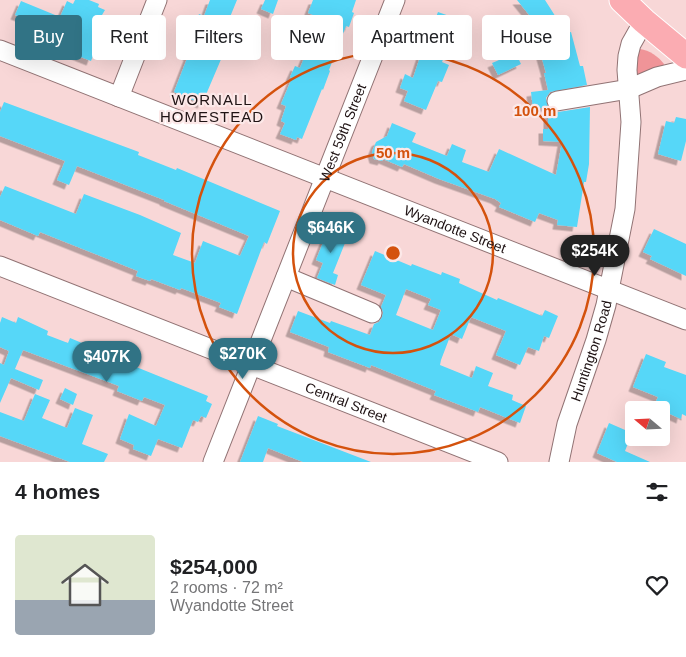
<!DOCTYPE html>
<html lang="en">
<head>
<meta charset="utf-8">
<style>
	:root { --surface:#fff; --page:#f2f2f2; --text:#202124; --muted:#757577; --accent:#317385 }
	body { margin:0; font-family:Arial,sans-serif; background:var(--page); color:var(--text); height:100vh; display:flex; flex-direction:column; font-size:19px; white-space:nowrap }
	* { box-sizing:border-box; margin:0 }
	p { font-size:16px; color:var(--muted) }
	.icon { flex:none; width:28px; height:28px; fill:none; stroke:currentColor; stroke-width:2; stroke-linecap:round; stroke-linejoin:round }
	.map { position:relative; height:462px; overflow:hidden }
	.sheet { display:flex; flex-direction:column; background:var(--surface); flex:1 }
	.sheet>* { flex:none }
	.hud { position:absolute; left:15px; top:15px; width:656px; height:45px; display:flex; gap:10px }
	.needle { width:32px; rotate:289deg }
	.controls { position:absolute; left:625px; top:401px; display:grid; gap:10px }
	.controls a { display:grid; place-items:center; width:45px; height:45px; border-radius:5px; background:var(--surface); box-shadow:0 5px 20px #0002; font-size:25px }
	.price { position:absolute; translate:-50% -42px; padding:0 11px; border-radius:18px; background:var(--accent); color:#fff; font-size:16px; line-height:32px; filter:drop-shadow(0 1px 2px #0008) }
	.price::after { content:''; position:absolute; left:50%; top:30px; width:15px; height:11px; margin-left:-8px; background:inherit; clip-path:polygon(0 0,100% 0,50% 100%) }
	.price.current { background:#222; color:#fff }
	ul { padding:0; list-style:none }
	li { display:flex; align-items:center; gap:15px; height:125px; padding:0 15px }
	li span { display:grid; place-items:center; flex:none; width:140px; height:100px; border-radius:5px; color:#555 }
	li>.icon { margin-inline-start:auto }
	span .icon { width:60px; height:60px; fill:#fffc; stroke-width:1 }
	li b { font-size:21px }
	h2 { display:flex; justify-content:space-between; align-items:center; height:60px; padding:0 15px; font-size:21px }
	.chip { padding:0 18px; border-radius:5px; background:var(--surface); box-shadow:0 5px 20px #0002; font-size:18px; line-height:45px }
	.chip.current { background:var(--accent); color:#fff }
	.map>svg:first-child { display:block }
	.green { fill:#f09498 }
	.building { fill:#56d7f8; fill-rule:evenodd; filter:url(#shadow) }
	.lines { fill:none; stroke-linecap:round; stroke-linejoin:round }
	.minor-casing { stroke:#917374; stroke-width:21 }
	.major-casing { stroke:#fff; stroke-width:27 }
	.minor { stroke:#fff; stroke-width:19 }
	.major { stroke:#fbacb2; stroke-width:25 }
	.ring { fill:none; stroke:#d4520d; stroke-width:2.5 }
	.labels { text-anchor:middle; stroke-width:4.5; stroke-linejoin:round; paint-order:stroke }
	.street-label { font-size:14px; fill:#1f1314; stroke:#fce8e8 }
	.neighbourhood-label { font-size:15px; letter-spacing:1px; fill:#1f1314; stroke:#fce8e8 }
	.centre { fill:#d4520d; stroke:#fce8e8; stroke-width:2.5 }
	.ring-label { font-size:15px; text-anchor:middle; font-weight:bold; fill:#d4520d; stroke:#fce8e8; stroke-width:4.5; stroke-linejoin:round; paint-order:stroke }
</style>
</head>
<body>
<div class="map">
<svg width="686" height="462" viewBox="0 0 686 462">
	<defs>
		<filter id="shadow"><feDropShadow dx="-4.5" dy="4.5" stdDeviation="0" flood-color="#0004"/></filter>
	</defs>
	<rect width="100%" height="100%" fill="#f8d7d7"/>
	<path class="green" d="M640 49C649 50 659 57 664 64L662 68 639 77 636 74 638 52Z"/>
	<g class="building">
		<polygon points="75,0 89,0 99,4 98,7 105,10 102,15 108,17 91,61 58,48 63,33 15,15 21,1 60,17 67,1 73,4"/>
		<polygon points="210,0 237,0 223,34 228,36 220,56 222,57 202,104 174,92 188,56 183,53 199,14 204,16"/>
		<polygon points="265,0 278,0 273,14 261,9"/>
		<polygon points="313,0 356,0 352,12 354,13 349,27 346,26 329,70 330,71 323,90 322,89 302,139 297,137 296,140 280,134 285,123 281,121 286,106 281,104 292,78 290,77 295,66 300,68 319,21 311,19 313,15 308,13"/>
		<polygon points="517,0 545,0 566,33 571,32 580,66 583,66 587,85 550,92 546,98 548,107 533,109 531,92 548,90 544,73 546,73 535,34 531,37 525,27 534,21"/>
		<polygon points="438,12 455,18 449,34 452,36 442,62 449,65 442,82 438,81 426,110 404,101 408,91 400,88 405,74 413,78 421,54 425,56 434,33 430,32"/>
		<polygon points="509,39 521,64 498,75 492,63 504,58 497,46"/>
		<polygon points="4,102 139,152 138,155 176,170 177,168 280,211 267,244 264,242 237,314 219,307 221,303 181,288 180,290 151,279 150,281 136,276 138,271 40,232 38,236 0,220 0,197 5,186 76,214 84,194 140,215 181,233 173,255 195,263 203,241 240,256 249,236 164,201 164,200 77,166 69,185 57,180 65,161 0,136 0,112"/>
		<polygon points="548,107 553,111 558,112 590,107 589,164 586,182 584,182 577,227 557,225 558,220 539,213 535,222 499,207 501,203 495,199 439,179 404,164 402,167 383,159 382,161 374,159 372,152 376,142 387,136 392,123 416,133 412,142 447,156 452,144 466,150 462,162 489,172 499,149 556,175 562,142 543,141 543,129 548,129"/>
		<polygon points="676,117 686,119 686,141 681,161 658,154 666,121 674,123"/>
		<polygon points="330,225 349,233 333,273 338,275 335,285 317,278 323,263 316,260"/>
		<polygon points="654,229 686,244 686,276 650,259 652,256 643,252"/>
		<path d="M375 251 411 266 412 264 441 275 442 272 460 279 459 283 497 300 498 298 542 316 545 310 558 316 549 338 544 336 539 351 528 347 520 365 496 355 506 331 471 317 462 339 451 334 441 360 440 365 472 378 476 366 493 373 488 386 513 395 512 400 526 406 520 423 480 407 478 412 455 403 434 395 436 391 371 365 370 368 328 352 329 347 290 332 298 311 330 323 331 321 370 335 374 324 379 322 382 317 383 312 381 307 386 295 361 285ZM406 289 431 299 428 305 441 310 433 330 396 315Z"/>
		<polygon points="2,317 16,323 18,317 48,331 47,335 68,343 70,338 82,343 80,348 103,357 104,354 208,396 206,401 212,404 206,418 201,416 198,422 193,420 182,448 158,439 151,456 133,449 134,445 120,439 129,414 156,426 165,405 144,397 142,401 117,391 119,386 23,350 15,369 43,380 39,390 11,378 0,403 0,363 4,365 9,351 0,347 0,323"/>
		<polygon points="646,354 666,362 664,367 686,375 686,416 682,414 681,419 661,410 652,410 658,397 633,387"/>
		<polygon points="65,388 77,394 73,405 60,399"/>
		<polygon points="35,394 50,400 42,418 67,428 75,408 93,415 82,444 108,454 104,462 70,462 0,436 0,412 24,421"/>
		<polygon points="258,416 278,424 277,426 371,462 303,462 268,448 263,462 240,462"/>
		<polygon points="609,423 632,433 625,451 650,462 617,462 597,453"/>
	</g>
	<g class="lines">
		<g class="minor-casing">
			<g id="minor">
				<path id="s1" d="M0 50 686 320"/>
				<polyline points="119,97 157,0"/>
				<polyline points="557,101 629,89 657,77 686,70"/>
				<path id="s2" d="M0 266 498 462"/>
				<polyline points="286,277 372,313"/>
				<path id="s3" d="M213 462 395 0"/>
				<path id="s4" d="M559 462 567 424 596 340 606 305 625 209 631 122 627 70 628 56 631 44 644 21"/>
			</g>
		</g>
		<g class="major-casing">
			<polyline id="major" points="622,0 644,21 686,56"/>
		</g>
		<use href="#minor" class="minor"/>
		<use href="#major" class="major"/>
	</g>
	<g class="ring">
		<circle cx="393" cy="253" r="100"/>
		<circle cx="393" cy="253" r="201"/>
	</g>
	<g class="labels">
		<g class="street-label">
			<text dy="5" stroke="none"><textPath href="#s3" startOffset="354">West 59th Street</textPath></text>
			<text dy="5" stroke="none"><textPath href="#s1" startOffset="489">Wyandotte Street</textPath></text>
			<text dy="5" stroke="none"><textPath href="#s4" startOffset="116">Huntington Road</textPath></text>
			<text dy="5" stroke="none"><textPath href="#s2" startOffset="372">Central Street</textPath></text>
		</g>
		<g class="neighbourhood-label">
			<text x="212" y="105">WORNALL<tspan x="212" dy="17">HOMESTEAD</tspan></text>
		</g>
	</g>
	<circle cx="393" cy="253" r="8" class="centre"/>
	<g class="ring-label">
		<text x="535" y="116">100 m</text>
		<text x="393" y="158">50 m</text>
	</g>
</svg>
<div class="controls">
<a><svg class="needle" viewBox="-14 -14 28 28"><path d="M0-13l5 13h-10z" fill="#e53935"/><path d="M0 13l5-13h-10z" fill="#757577"/></svg></a>
</div>
<b class="price" style="left:331px;top:254px">$646K</b>
<b class="price current" style="left:595px;top:277px">$254K</b>
<b class="price" style="left:243px;top:380px">$270K</b>
<b class="price" style="left:107px;top:383px">$407K</b>
<div class="hud">
<a class="chip current">Buy</a>
<a class="chip">Rent</a>
<a class="chip">Filters</a>
<a class="chip">New</a>
<a class="chip">Apartment</a>
<a class="chip">House</a>
</div>
</div>
<section class="sheet">
<h2>4 homes<svg class="icon" aria-label="filters" viewBox="0 0 24 24"><path d="M4 7h16M4 17h16"/><circle cx="9" cy="7" r="2"/><circle cx="15" cy="17" r="2"/></svg></h2>
<ul>
<li><span style="background:linear-gradient(#dfe7d0 65%,#9aa5b1 0)"><svg class="icon" aria-label="home" viewBox="0 0 24 24"><path d="M3 11l9-7 9 7M6 9v11h12V9"/></svg></span><div><b>$254,000</b><p>2 rooms · 72 m²</p><p>Wyandotte Street</p></div><svg class="icon" aria-label="heart" viewBox="0 0 24 24"><path d="M12 20l-8-8c-3-5 5-10 8-4 3-6 11-1 8 4z"/></svg></li>
</ul>
</section>
</body>
</html>
